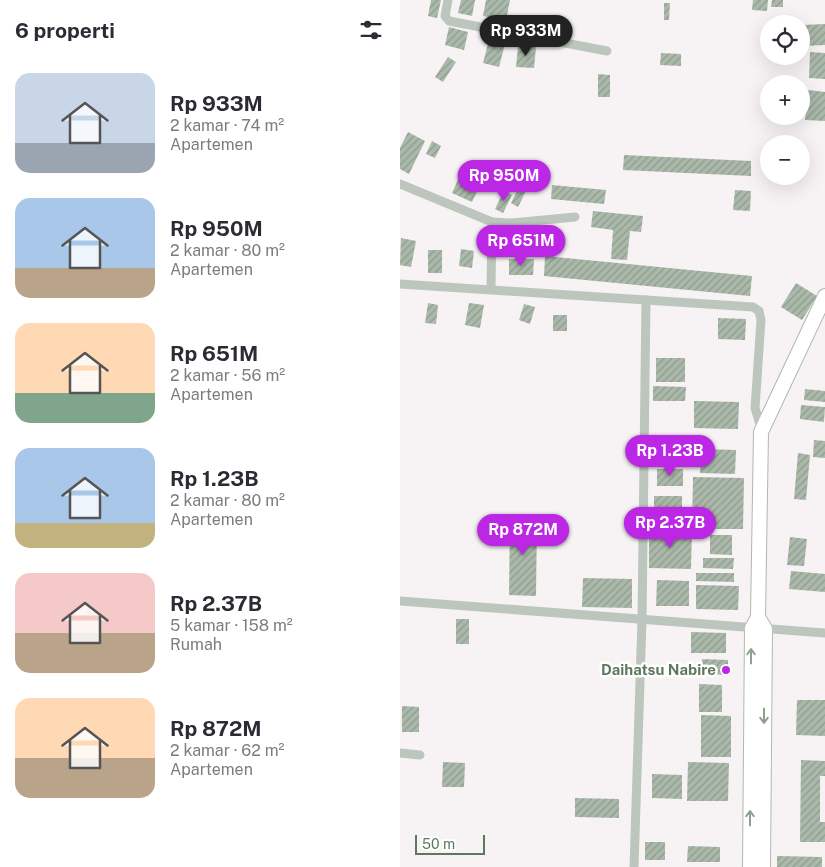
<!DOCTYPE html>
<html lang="id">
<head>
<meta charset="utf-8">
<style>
	:root { --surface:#fff; --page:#f7f7f7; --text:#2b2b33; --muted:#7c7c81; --accent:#bc26e5 }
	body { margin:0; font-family:"Public Sans",sans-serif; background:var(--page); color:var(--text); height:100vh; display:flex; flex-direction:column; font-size:19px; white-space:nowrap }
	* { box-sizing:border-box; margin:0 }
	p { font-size:16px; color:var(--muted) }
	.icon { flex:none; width:28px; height:28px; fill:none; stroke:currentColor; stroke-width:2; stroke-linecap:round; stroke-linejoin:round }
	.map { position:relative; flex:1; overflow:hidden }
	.side { display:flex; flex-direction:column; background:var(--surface); width:400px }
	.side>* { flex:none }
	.controls { position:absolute; left:360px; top:15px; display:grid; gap:10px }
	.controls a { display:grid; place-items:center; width:50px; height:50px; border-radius:50%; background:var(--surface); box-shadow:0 5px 20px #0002; font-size:25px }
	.scale { position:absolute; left:15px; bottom:12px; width:70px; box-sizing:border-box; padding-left:5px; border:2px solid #5d795d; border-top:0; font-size:14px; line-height:18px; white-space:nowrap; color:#5d795d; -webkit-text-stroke:4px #fff; paint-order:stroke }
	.price { position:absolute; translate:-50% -42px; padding:0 11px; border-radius:18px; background:var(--accent); color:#fff; font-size:16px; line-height:32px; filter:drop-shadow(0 1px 2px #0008) }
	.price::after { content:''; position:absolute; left:50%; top:30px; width:15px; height:11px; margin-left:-8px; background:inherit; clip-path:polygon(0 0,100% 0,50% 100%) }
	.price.active { background:#222; color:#fff }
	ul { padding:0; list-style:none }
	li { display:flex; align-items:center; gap:15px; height:125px; padding:0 15px }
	li span { display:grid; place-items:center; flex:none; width:140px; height:100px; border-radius:15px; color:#555 }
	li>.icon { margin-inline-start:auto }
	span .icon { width:60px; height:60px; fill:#fffc; stroke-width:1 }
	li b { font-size:21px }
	h2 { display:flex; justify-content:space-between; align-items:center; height:60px; padding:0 15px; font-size:21px }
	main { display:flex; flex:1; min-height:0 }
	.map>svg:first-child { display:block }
	.building { fill:url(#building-hatch) }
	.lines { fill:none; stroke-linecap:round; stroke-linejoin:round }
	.primary-casing { stroke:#aeb9ae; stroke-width:16 }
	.minor { stroke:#bdc6bd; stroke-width:9 }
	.primary { stroke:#fff; stroke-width:14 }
	.oneway { stroke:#8ea18e }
	.poi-dot { fill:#bc26e5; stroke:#fff; stroke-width:2 }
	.labels { text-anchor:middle; stroke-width:5; stroke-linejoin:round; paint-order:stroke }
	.poi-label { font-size:15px; font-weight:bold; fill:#5d795d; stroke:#fff; text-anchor:end }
</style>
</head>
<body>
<main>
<section class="side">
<h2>6 properti<svg class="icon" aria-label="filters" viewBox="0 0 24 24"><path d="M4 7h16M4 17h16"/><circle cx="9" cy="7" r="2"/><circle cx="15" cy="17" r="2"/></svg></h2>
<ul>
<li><span style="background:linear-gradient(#c9d6e8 70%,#9aa5b1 0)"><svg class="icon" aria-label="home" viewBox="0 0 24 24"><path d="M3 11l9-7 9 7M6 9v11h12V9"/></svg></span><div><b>Rp 933M</b><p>2 kamar · 74 m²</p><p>Apartemen</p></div></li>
<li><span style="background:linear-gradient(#a9c7e8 70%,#b9a48a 0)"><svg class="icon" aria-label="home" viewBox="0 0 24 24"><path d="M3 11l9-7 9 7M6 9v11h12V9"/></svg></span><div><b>Rp 950M</b><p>2 kamar · 80 m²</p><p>Apartemen</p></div></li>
<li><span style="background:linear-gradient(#ffd9b3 70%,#7fa58c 0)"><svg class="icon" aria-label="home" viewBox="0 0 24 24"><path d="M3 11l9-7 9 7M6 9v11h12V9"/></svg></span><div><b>Rp 651M</b><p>2 kamar · 56 m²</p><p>Apartemen</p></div></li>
<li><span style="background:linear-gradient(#a9c7e8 75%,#c2b280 0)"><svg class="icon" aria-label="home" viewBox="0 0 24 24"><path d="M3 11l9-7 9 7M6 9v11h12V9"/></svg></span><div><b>Rp 1.23B</b><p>2 kamar · 80 m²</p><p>Apartemen</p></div></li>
<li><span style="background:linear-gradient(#f6c9c9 60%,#b9a48a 0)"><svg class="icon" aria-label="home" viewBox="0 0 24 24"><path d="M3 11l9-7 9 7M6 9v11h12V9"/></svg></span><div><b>Rp 2.37B</b><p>5 kamar · 158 m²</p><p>Rumah</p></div></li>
<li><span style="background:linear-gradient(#ffd9b3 60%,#b9a48a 0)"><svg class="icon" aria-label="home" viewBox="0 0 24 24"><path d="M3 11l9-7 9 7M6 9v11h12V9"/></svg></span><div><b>Rp 872M</b><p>2 kamar · 62 m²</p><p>Apartemen</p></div></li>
</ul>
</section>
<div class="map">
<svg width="425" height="867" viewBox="0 0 425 867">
	<defs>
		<pattern id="building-hatch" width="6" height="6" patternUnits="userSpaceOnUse" patternTransform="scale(1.25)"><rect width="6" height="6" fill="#abb9aa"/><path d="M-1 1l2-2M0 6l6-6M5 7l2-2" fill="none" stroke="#8e9b8e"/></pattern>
	</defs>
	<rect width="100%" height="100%" fill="#f7f3f5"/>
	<g class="building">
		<polygon points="31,0 41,0 37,18 28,16"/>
		<polygon points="61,0 75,0 72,16 58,13"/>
		<polygon points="86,0 110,0 106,20 83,16"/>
		<polygon points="353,0 368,0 367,11 352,10"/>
		<polygon points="372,0 383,0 383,7 371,7"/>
		<polygon points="264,3 270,3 269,20 264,20"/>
		<polygon points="425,24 425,45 403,46 402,25"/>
		<polygon points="49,27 68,32 64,50 45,45"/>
		<polygon points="89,40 105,44 99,67 83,63"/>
		<polygon points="118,46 136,47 134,68 116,67"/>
		<polygon points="410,52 425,53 425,79 409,78"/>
		<polygon points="261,53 281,54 281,66 260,65"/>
		<polygon points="48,57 56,62 43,82 35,77"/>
		<polygon points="198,74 210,75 210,97 198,97"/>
		<polygon points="408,90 425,92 425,121 405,120"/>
		<polygon points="8,132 25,141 9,174 0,169 0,148"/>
		<polygon points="32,141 41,146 35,158 26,154"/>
		<polygon points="224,155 351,161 351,176 223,170"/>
		<polygon points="63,169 83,179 72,202 52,193"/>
		<polygon points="120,185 127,189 118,207 111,203"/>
		<polygon points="152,185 206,190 204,204 151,199"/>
		<polygon points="335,190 351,191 350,211 333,210"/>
		<polygon points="104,191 112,195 103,213 95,209"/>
		<polygon points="193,211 243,216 241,232 230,231 227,260 211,259 213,230 191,227"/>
		<polygon points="1,238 16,241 11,267 0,265"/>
		<polygon points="61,249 74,251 72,268 59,266"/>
		<rect x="28" y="250" width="14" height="23"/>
		<polygon points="145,256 352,276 350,296 144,276"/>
		<polygon points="109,259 134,259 133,275 109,275"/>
		<polygon points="396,283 417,296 402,320 381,307"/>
		<polygon points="28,303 38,305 36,324 25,323"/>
		<polygon points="69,303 84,305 80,328 65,325"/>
		<polygon points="124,304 135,307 130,324 119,320"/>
		<rect x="153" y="315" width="14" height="16"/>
		<polygon points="318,318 346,319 345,340 318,339"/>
		<rect x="256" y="358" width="29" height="24"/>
		<polygon points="253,386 286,387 285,401 253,401"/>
		<polygon points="405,389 425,391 425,402 404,400"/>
		<polygon points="294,401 339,402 338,429 294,428"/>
		<polygon points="401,405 425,407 424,422 400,419"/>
		<polygon points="414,440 425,441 425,458 413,457"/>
		<polygon points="301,449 336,450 335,474 300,473"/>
		<polygon points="398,453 410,455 406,500 394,499"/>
		<rect x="257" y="469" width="26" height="17"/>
		<polygon points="293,477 344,478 343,529 292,529"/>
		<polygon points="254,496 282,496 282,509 254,508"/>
		<polygon points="254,512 286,512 286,525 253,525"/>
		<polygon points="110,517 137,518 136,596 109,595"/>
		<polygon points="249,529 292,529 291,569 249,568"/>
		<polygon points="310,535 332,535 332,555 310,554"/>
		<polygon points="390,537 407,539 404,566 387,565"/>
		<polygon points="303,558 334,558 333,569 303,568"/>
		<polygon points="391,571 425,574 425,592 389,589"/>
		<polygon points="296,573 334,573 334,582 296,581"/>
		<polygon points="183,578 232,579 232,608 182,607"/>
		<polygon points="257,580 289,581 289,606 256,606"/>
		<polygon points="296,585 339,586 338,610 296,609"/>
		<rect x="56" y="619" width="13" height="25"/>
		<polygon points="291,632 326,633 326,653 291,653"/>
		<polygon points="302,659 328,660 328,675 302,674"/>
		<polygon points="299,684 322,685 322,712 299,712"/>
		<polygon points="397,700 425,700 425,736 396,735"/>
		<polygon points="2,706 19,707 19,732 2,732"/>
		<polygon points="301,715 331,716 331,757 301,757"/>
		<polygon points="401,760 425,761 425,776 420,776 420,822 425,822 425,842 400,842"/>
		<polygon points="43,762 65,763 64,787 42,787"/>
		<polygon points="288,762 329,763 328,801 287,801"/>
		<polygon points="252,774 282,775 282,799 252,798"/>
		<polygon points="175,798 219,799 219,818 175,817"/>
		<rect x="245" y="842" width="20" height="18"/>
		<polygon points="288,846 320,847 320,862 287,862"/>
		<polygon points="377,856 422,857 422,867 377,867"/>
	</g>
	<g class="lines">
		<g class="primary-casing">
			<g id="primary">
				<polyline points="350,867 352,628 358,617"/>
				<polyline points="363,867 365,629 358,617 361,432 425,296"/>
			</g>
		</g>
		<g class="minor">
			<polyline points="48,0 45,16 49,21 207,51"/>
			<polyline points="0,184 92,222 112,223 175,217"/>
			<polyline points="0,284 353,307 359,311 361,320 355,408 361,428"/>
			<polyline points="91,289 92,222"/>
			<polyline points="0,601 425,633"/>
			<polyline points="0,753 20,755"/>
			<polyline points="234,867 242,620 246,300"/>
		</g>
		<use href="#primary" class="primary"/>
	</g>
	<defs><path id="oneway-shaft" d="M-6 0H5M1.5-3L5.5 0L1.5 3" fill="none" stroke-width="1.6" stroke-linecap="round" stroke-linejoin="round" transform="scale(1.25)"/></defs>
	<g class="oneway">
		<use href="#oneway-shaft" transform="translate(351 656) rotate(-90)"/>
		<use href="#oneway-shaft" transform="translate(364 716) rotate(90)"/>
		<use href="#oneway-shaft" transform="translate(350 818) rotate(-90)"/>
	</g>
	<circle class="poi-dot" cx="326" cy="670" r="5"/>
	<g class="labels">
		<g class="poi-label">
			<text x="316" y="675">Daihatsu Nabire</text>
		</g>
	</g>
</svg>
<div class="controls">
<a><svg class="icon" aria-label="locate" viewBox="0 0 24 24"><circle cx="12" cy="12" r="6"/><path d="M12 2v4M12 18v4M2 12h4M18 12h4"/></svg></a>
<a>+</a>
<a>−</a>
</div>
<div class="scale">50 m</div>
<b class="price active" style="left:126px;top:57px">Rp 933M</b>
<b class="price" style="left:104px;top:202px">Rp 950M</b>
<b class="price" style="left:121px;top:267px">Rp 651M</b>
<b class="price" style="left:270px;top:477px">Rp 1.23B</b>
<b class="price" style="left:270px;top:549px">Rp 2.37B</b>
<b class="price" style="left:123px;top:556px">Rp 872M</b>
</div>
</main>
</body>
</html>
